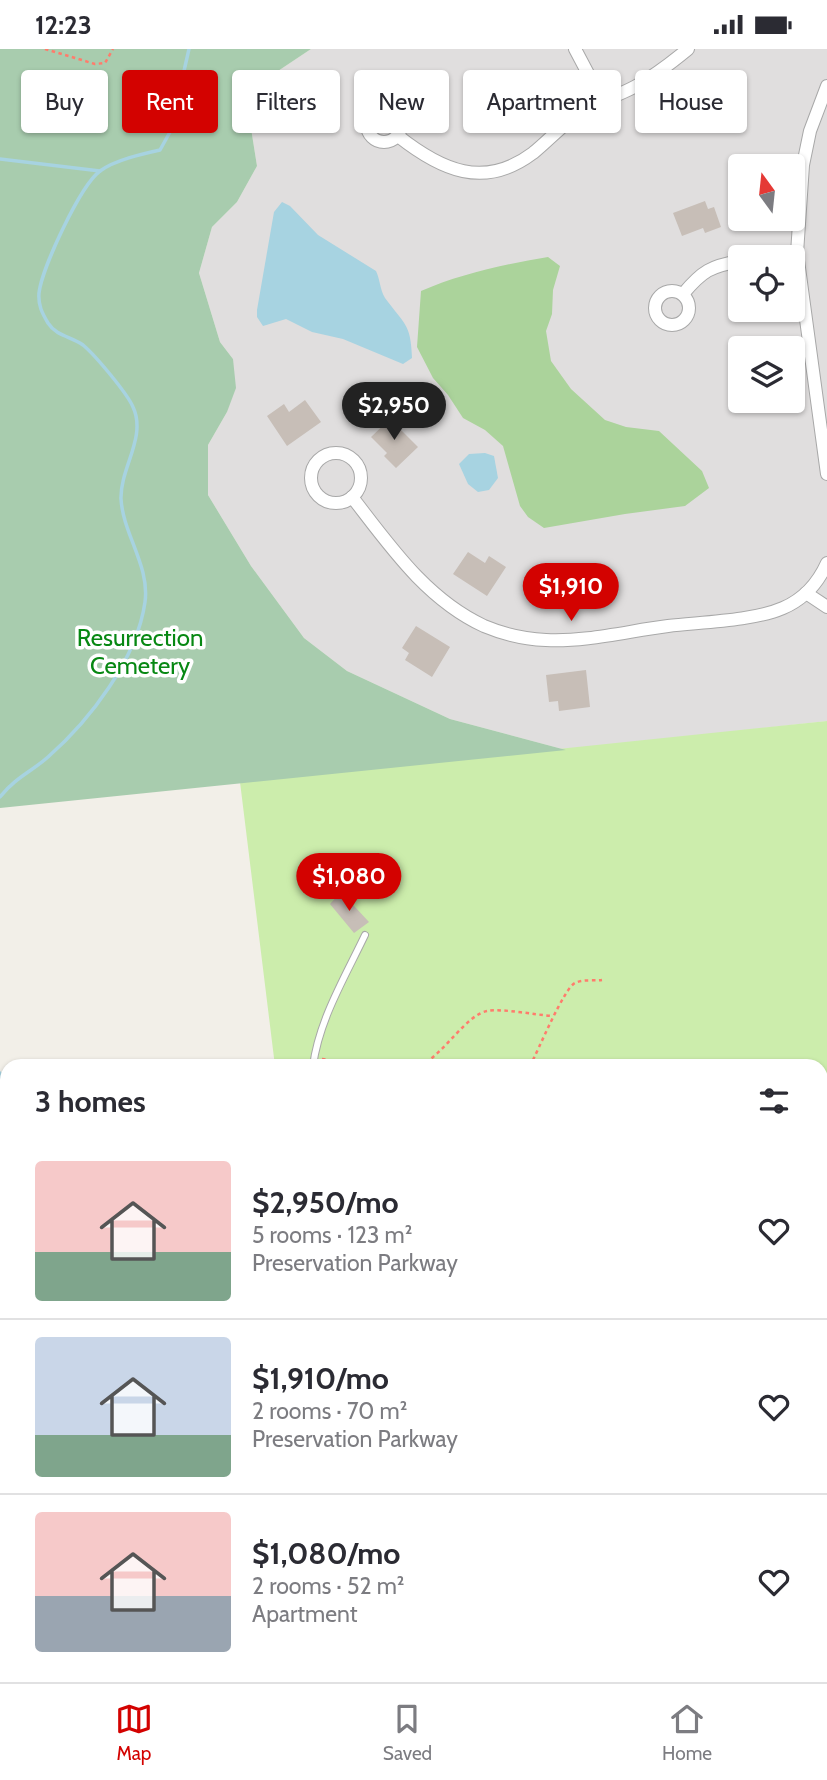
<!DOCTYPE html>
<html lang="en">
<head>
<meta charset="utf-8">
<style>
	:root { --surface:#fff; --page:#f7f7f7; --text:#2b2b33; --muted:#7c7c81; --line:#e1e1e2; --accent:#d30200 }
	body { margin:0; font-family:Cabin,sans-serif; background:var(--page); color:var(--text); height:100vh; display:flex; flex-direction:column; font-size:26px; white-space:nowrap }
	* { box-sizing:border-box; margin:0 }
	p { font-size:23px; color:var(--muted) }
	.icon { flex:none; width:38px; height:38px; fill:none; stroke:currentColor; stroke-width:2; stroke-linecap:round; stroke-linejoin:round }
	.map { position:relative; flex:1; overflow:hidden }
	.panel { position:absolute; left:0px; top:1010px; width:828px; height:625px; display:flex; flex-direction:column; background:var(--surface); border-radius:21px 21px 0 0; box-shadow:0 2px 5px #0004 }
	.panel>* { flex:none }
	.guide { position:absolute; left:21px; top:21px; width:786px; height:63px; display:flex; gap:14px }
	.needle { width:46px; rotate:345deg }
	.buttons { position:absolute; left:728px; top:105px; display:grid; gap:14px }
	.buttons a { display:grid; place-items:center; width:77px; height:77px; border-radius:7px; background:var(--surface); box-shadow:0 2px 5px #0004; font-size:35px }
	.price { position:absolute; translate:-50% -60px; padding:0 16px; border-radius:24px; background:var(--accent); color:#fff; font-size:23px; line-height:46px; filter:drop-shadow(0 2px 4px #0008) }
	.price::after { content:''; position:absolute; left:50%; top:42px; width:21px; height:16px; margin-left:-10px; background:inherit; clip-path:polygon(0 0,100% 0,50% 100%) }
	.price.selected { background:#222; color:#fff }
	ul { padding:0; list-style:none }
	li { display:flex; align-items:center; gap:21px; height:175px; padding:0 35px }
	li+li { border-top:2px solid var(--line) }
	li span { display:grid; place-items:center; flex:none; width:196px; height:140px; border-radius:7px; color:#555 }
	li>.icon { margin-inline-start:auto }
	span .icon { width:84px; height:84px; fill:#fffc; stroke-width:1 }
	li b { font-size:30px }
	h2 { display:flex; justify-content:space-between; align-items:center; height:84px; padding:0 35px; font-size:30px }
	.chip { padding:0 24px; border-radius:7px; background:var(--surface); box-shadow:0 2px 5px #0004; font-size:24px; line-height:63px }
	.chip.selected { background:var(--accent); color:#fff }
	.status { display:flex; justify-content:space-between; align-items:center; height:49px; padding:0 35px; background:var(--surface); direction:ltr }
	.status svg { height:19px; fill:currentColor }
	.tabs { display:flex; justify-content:space-around; align-items:center; height:98px; border-top:2px solid var(--line); background:var(--surface); font-size:19px; color:var(--muted) }
	.tabs a { display:grid; justify-items:center; gap:4px }
	.tabs .selected { color:var(--accent) }
	.map>svg:first-child { display:block }
	.residential { fill:#e0dede; fill-rule:evenodd }
	.grass { fill:#ccedac }
	.forest { fill:#abd39b }
	.cemetery { fill:#a8ccae }
	.water { fill:#a7d3e1 }
	.lines { fill:none; stroke-linecap:round; stroke-linejoin:round }
	.stream { stroke:#a7d3e1; stroke-width:3.5 }
	.building { fill:#c7beb7 }
	.service-casing { stroke:#a8a8a8; stroke-width:8 }
	.minor-casing { stroke:#a8a8a8; stroke-width:14 }
	.tertiary-casing { stroke:#a8a8a8; stroke-width:18 }
	.path { stroke:#ff7c6c; stroke-width:2.5; stroke-dasharray:3.5 3.5; stroke-linecap:butt }
	.service { stroke:#fff; stroke-width:6 }
	.minor { stroke:#fff; stroke-width:12 }
	.tertiary { stroke:#fff; stroke-width:16 }
	.rail { stroke:#6f6f6f; stroke-width:3.5; stroke-dasharray:14 14; stroke-linecap:butt }
	.labels { text-anchor:middle; stroke-width:7; stroke-linejoin:round; paint-order:stroke }
	.park-label { font-size:24px; fill:#078813; stroke:#fff }
</style>
</head>
<body>
<div class="status"><b>12:23</b><svg viewBox="0 0 49 12"><path d="M0 12V9h3v3zM5 12V6h3v6zM10 12V3h3v9zM15 12V0h3v12zM26 1h20v11H26zM47 4h2v5h-2z"/></svg></div>
<div class="map">
<svg width="827" height="1633" viewBox="0 0 827 1633">
	<rect width="100%" height="100%" fill="#f2efe8"/>
	<path class="residential" d="M311 0H827V672L566 701 450 670 347 622 304 589 251 517 208 446V396L227 363 233 310 220 293 199 224 212 178 237 153 257 117 250 73 269 28ZM740 117H793V170H740ZM740 208H793V261H740ZM740 299H793V352H740Z"/>
	<polygon class="grass" points="827,672 827,1251 821,1252 821,1017 275,1017 240,733"/>
	<path class="forest" d="M548 208 560 217 553 241 552 265 546 282 551 312 571 340 605 371 626 378 659 382 702 422 709 439 685 457 625 465 544 479 528 468 520 457 503 397 485 381 463 369 448 346 433 329 417 298 421 242C460 225 505 215 548 208Z"/>
	<polygon class="cemetery" points="0,0 311,0 269,28 250,73 257,117 237,153 212,178 199,224 220,293 233,310 236,339 227,363 208,396 208,446 251,517 304,589 347,622 450,670 566,701 0,759"/>
	<g class="water">
		<path d="M282 153 290 157 318 186 376 222C380 230 380 241 385 249 404 275 411 274 412 309L403 315 343 290 312 283 286 270 263 277 257 268V261L274 163Z"/>
		<polygon points="485,404 494,407 498,429 489,441 478,443 468,435 459,415 469,405"/>
	</g>
	<g class="lines">
		<g class="stream">
			<polyline points="0,110 100,122"/>
			<path d="M0 748C16 728 31 723 48 708 90 671 137 610 145 553 150 517 123 485 121 450 120 419 147 388 133 358 127 344 95 306 83 296 71 287 57 288 48 274 42 264 38 256 39 244 42 219 80 137 100 122 115 111 142 105 160 101L170 83 189 0"/>
			<polyline points="0,1024 7,1074"/>
			<polyline points="0,1271 7,1270"/>
		</g>
	</g>
	<g class="building">
		<polygon points="705,152 708,160 714,158 721,178 705,184 703,179 682,187 673,164"/>
		<polygon points="305,351 321,373 287,397 267,367 284,355 289,363"/>
		<polygon points="393,367 401,375 398,378 418,398 396,419 384,407 387,404 371,388"/>
		<polygon points="468,503 485,514 489,507 506,518 487,547 453,525"/>
		<polygon points="416,577 450,598 432,628 405,611 409,604 402,599"/>
		<polygon points="586,621 590,658 559,662 558,652 549,653 546,626"/>
		<polygon points="341,843 369,873 354,884 330,855"/>
	</g>
	<g class="lines">
		<g class="service-casing">
			<g id="service">
				<path d="M313 1017C319 971 345 928 365 886"/>
				<polyline points="821,1586 827,1586"/>
				<polyline points="442,1628 443,1633"/>
				<polyline points="476,1628 477,1633"/>
				<polyline points="723,1628 724,1633"/>
				<polyline points="555,1631 599,1628"/>
				<polyline points="539,1633 555,1631 555,1628"/>
			</g>
		</g>
		<g class="minor-casing">
			<g id="minor">
				<polyline points="575,0 602,51"/>
				<polyline points="827,37 810,82 803,116 797,204 827,425"/>
				<circle cx="384" cy="76" r="17"/>
				<path d="M398 87C441 121 484 141 533 104 550 90 564 74 583 62 599 52 618 47 636 37 654 27 671 14 688 0"/>
				<polyline points="765,208 797,204"/>
				<circle cx="672" cy="259" r="17"/>
				<path d="M683 245C702 222 711 217 740 212"/>
				<circle cx="336" cy="429" r="25"/>
				<path d="M352 448C390 497 426 550 484 577 503 585 525 590 546 591 586 593 628 582 668 577 702 573 753 572 783 559 804 550 818 534 827 514"/>
				<polyline points="806,544 827,558"/>
				<polyline points="302,1628 303,1633"/>
				<polyline points="613,1628 613,1633"/>
			</g>
		</g>
		<g class="tertiary-casing">
			<g id="tertiary">
				<polyline points="821,1262 827,1261"/>
				<polyline points="0,1369 7,1368"/>
				<polyline points="0,1401 7,1391"/>
				<polyline points="0,1439 7,1494"/>
				<polyline points="24,1628 25,1633"/>
			</g>
		</g>
		<g class="path">
			<polyline points="45,0 95,15 105,14 113,0"/>
			<polyline points="322,1010 364,1017"/>
			<path d="M420 1017C445 1004 466 966 487 962 500 959 537 966 552 967"/>
			<path d="M530 1017C538 1002 564 939 575 934 583 930 594 932 602 931"/>
		</g>
		<use href="#service" class="service"/>
		<use href="#minor" class="minor"/>
		<use href="#tertiary" class="tertiary"/>
		<g class="rail">
			<polyline points="0,1563 7,1574"/>
			<polyline points="44,1628 48,1633"/>
		</g>
	</g>
	<g class="labels">
		<g class="park-label">
			<text x="140" y="597">Resurrection<tspan x="140" dy="28">Cemetery</tspan></text>
		</g>
	</g>
</svg>
<div class="buttons">
<a><svg class="needle" viewBox="-14 -14 28 28"><path d="M0-13l5 13h-10z" fill="#e53935"/><path d="M0 13l5-13h-10z" fill="#7c7c81"/></svg></a>
<a><svg class="icon" aria-label="locate" viewBox="0 0 24 24"><circle cx="12" cy="12" r="6"/><path d="M12 2v4M12 18v4M2 12h4M18 12h4"/></svg></a>
<a><svg class="icon" aria-label="layers" viewBox="0 0 24 24"><path d="M12 4l9 5-9 5-9-5zM3 14l9 5 9-5"/></svg></a>
</div>
<b class="price selected" style="left:394px;top:393px">$2,950</b>
<b class="price" style="left:571px;top:574px">$1,910</b>
<b class="price" style="left:349px;top:864px">$1,080</b>
<div class="guide">
<a class="chip">Buy</a>
<a class="chip selected">Rent</a>
<a class="chip">Filters</a>
<a class="chip">New</a>
<a class="chip">Apartment</a>
<a class="chip">House</a>
</div>
<section class="panel">
<h2>3 homes<svg class="icon" aria-label="filters" viewBox="0 0 24 24"><path d="M4 7h16M4 17h16"/><circle cx="9" cy="7" r="2"/><circle cx="15" cy="17" r="2"/></svg></h2>
<ul>
<li><span style="background:linear-gradient(#f6c9c9 65%,#7fa58c 0)"><svg class="icon" aria-label="home" viewBox="0 0 24 24"><path d="M3 11l9-7 9 7M6 9v11h12V9"/></svg></span><div><b>$2,950/mo</b><p>5 rooms · 123 m²</p><p>Preservation Parkway</p></div><svg class="icon" aria-label="heart" viewBox="0 0 24 24"><path d="M12 20l-8-8c-3-5 5-10 8-4 3-6 11-1 8 4z"/></svg></li>
<li><span style="background:linear-gradient(#c9d6e8 70%,#7fa58c 0)"><svg class="icon" aria-label="home" viewBox="0 0 24 24"><path d="M3 11l9-7 9 7M6 9v11h12V9"/></svg></span><div><b>$1,910/mo</b><p>2 rooms · 70 m²</p><p>Preservation Parkway</p></div><svg class="icon" aria-label="heart" viewBox="0 0 24 24"><path d="M12 20l-8-8c-3-5 5-10 8-4 3-6 11-1 8 4z"/></svg></li>
<li><span style="background:linear-gradient(#f6c9c9 60%,#9aa5b1 0)"><svg class="icon" aria-label="home" viewBox="0 0 24 24"><path d="M3 11l9-7 9 7M6 9v11h12V9"/></svg></span><div><b>$1,080/mo</b><p>2 rooms · 52 m²</p><p>Apartment</p></div><svg class="icon" aria-label="heart" viewBox="0 0 24 24"><path d="M12 20l-8-8c-3-5 5-10 8-4 3-6 11-1 8 4z"/></svg></li>
</ul>
</section>
</div>
<nav class="tabs">
<a class="selected"><svg class="icon" aria-label="map" viewBox="0 0 24 24"><path d="M3 6l6-2 6 2 6-2v14l-6 2-6-2-6 2zM9 4v14M15 6v14"/></svg>Map</a>
<a><svg class="icon" aria-label="saved" viewBox="0 0 24 24"><path d="M7 4h10v16l-5-4-5 4z"/></svg>Saved</a>
<a><svg class="icon" aria-label="home" viewBox="0 0 24 24"><path d="M3 11l9-7 9 7M6 9v11h12V9"/></svg>Home</a>
</nav>
</body>
</html>
